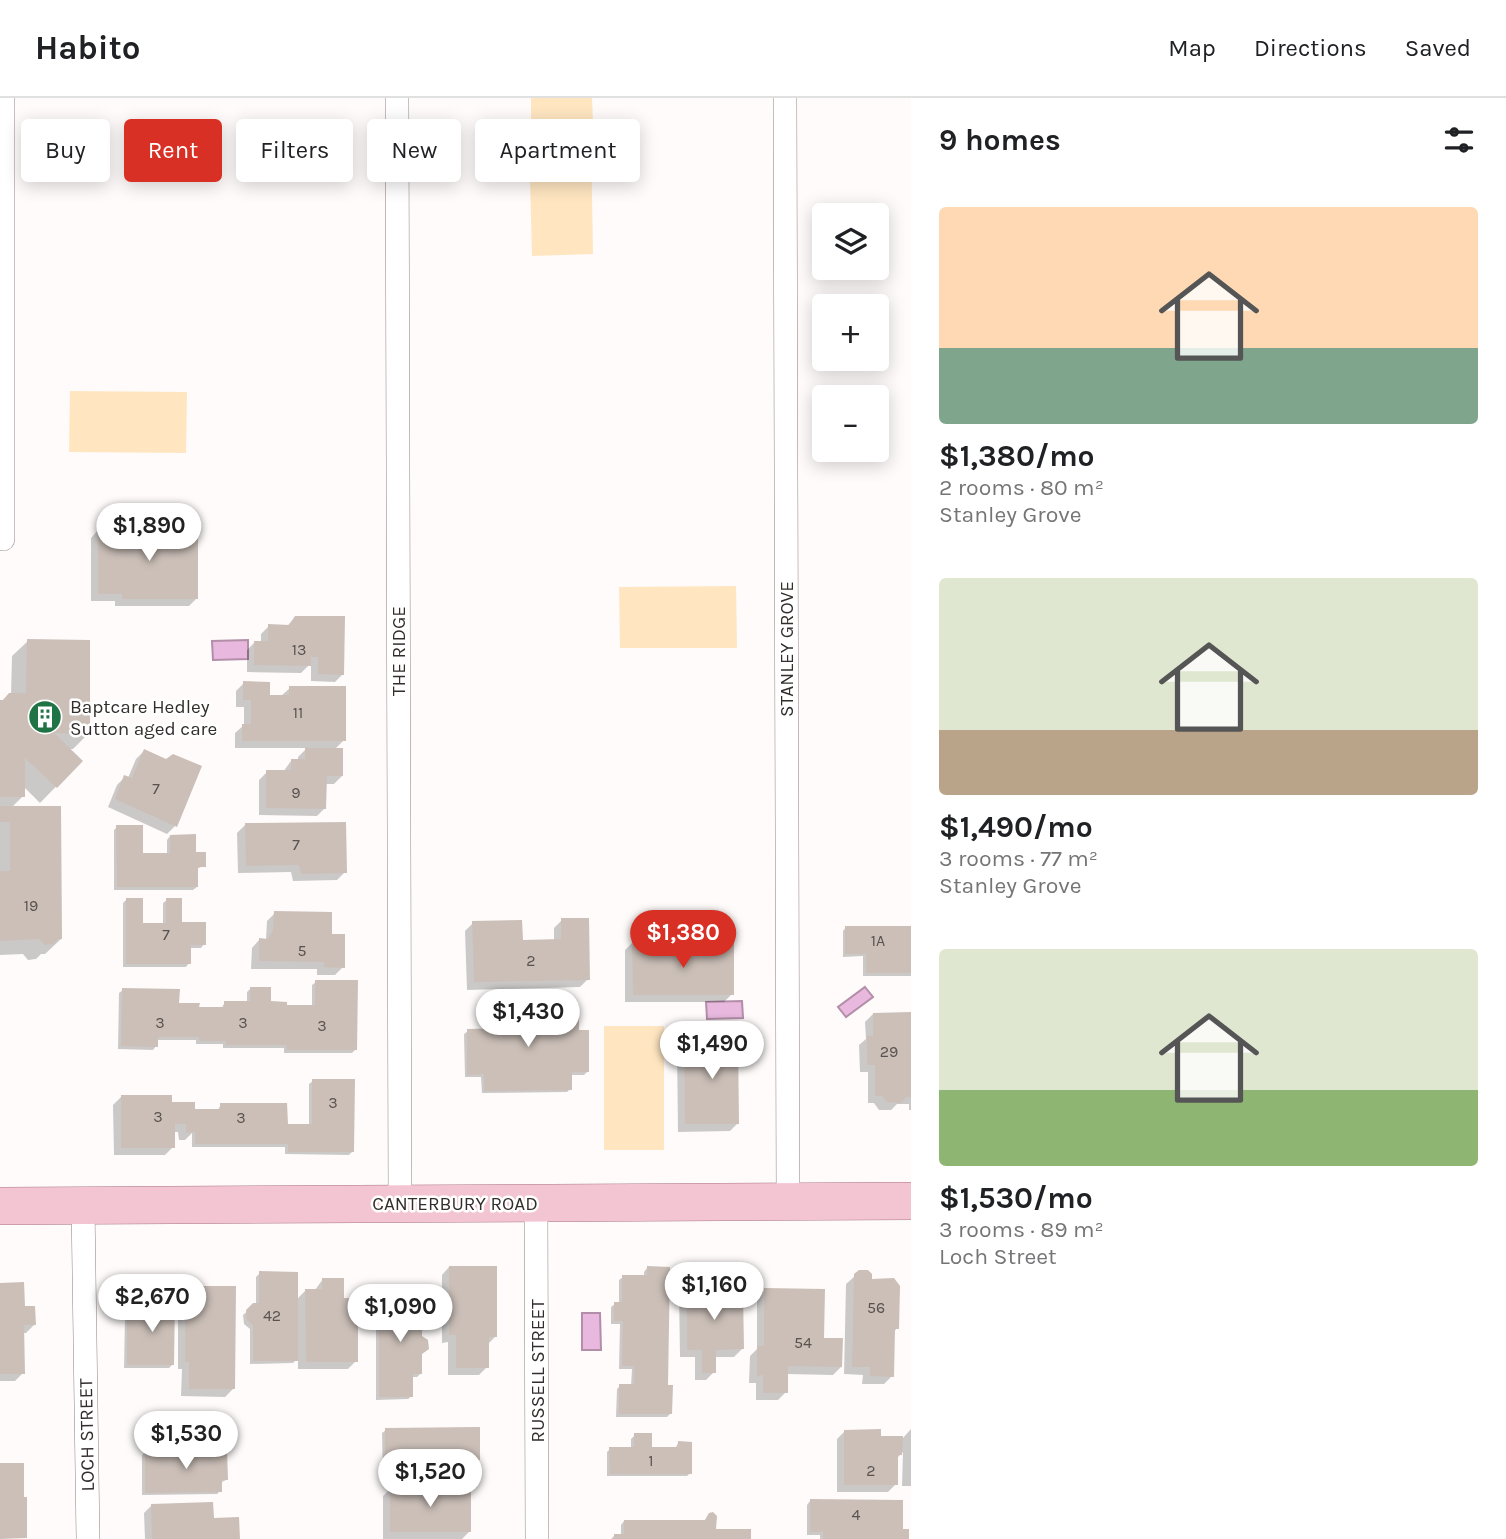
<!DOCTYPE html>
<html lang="en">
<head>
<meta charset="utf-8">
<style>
	:root { --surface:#fff; --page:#f2f2f2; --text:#202124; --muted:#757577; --line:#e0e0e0; --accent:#d93025 }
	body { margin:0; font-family:Karla,sans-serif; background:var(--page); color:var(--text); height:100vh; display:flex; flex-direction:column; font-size:26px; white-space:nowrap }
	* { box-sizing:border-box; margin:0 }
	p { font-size:23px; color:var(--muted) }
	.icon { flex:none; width:38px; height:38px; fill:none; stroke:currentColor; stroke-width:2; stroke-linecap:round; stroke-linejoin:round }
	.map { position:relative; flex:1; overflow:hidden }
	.sheet { display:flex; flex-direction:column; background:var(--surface); width:595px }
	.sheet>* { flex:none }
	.banner { position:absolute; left:21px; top:21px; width:665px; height:63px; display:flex; gap:14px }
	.fabs { position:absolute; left:812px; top:105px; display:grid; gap:14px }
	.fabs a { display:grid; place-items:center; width:77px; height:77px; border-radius:7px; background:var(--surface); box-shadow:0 4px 18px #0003; font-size:35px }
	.price { position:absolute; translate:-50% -60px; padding:0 16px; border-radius:24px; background:#fff; color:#222; font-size:23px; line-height:46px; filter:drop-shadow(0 2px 4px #0008) }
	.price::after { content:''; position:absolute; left:50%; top:42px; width:21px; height:16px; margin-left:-10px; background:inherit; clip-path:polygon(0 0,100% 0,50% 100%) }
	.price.active { background:var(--accent); color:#fff }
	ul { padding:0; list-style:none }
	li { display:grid; align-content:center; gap:14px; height:371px; padding:0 28px }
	li span { display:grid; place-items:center; height:217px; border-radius:7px; color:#555 }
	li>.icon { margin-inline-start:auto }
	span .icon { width:126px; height:126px; fill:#fffc; stroke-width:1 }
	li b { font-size:30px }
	h2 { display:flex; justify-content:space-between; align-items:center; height:84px; padding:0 28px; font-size:30px }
	.pill { padding:0 24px; border-radius:7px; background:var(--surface); box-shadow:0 4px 18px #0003; font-size:24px; line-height:63px }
	.pill.active { background:var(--accent); color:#fff }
	header { display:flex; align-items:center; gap:42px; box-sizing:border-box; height:98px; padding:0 35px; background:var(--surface); border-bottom:2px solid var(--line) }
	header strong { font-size:33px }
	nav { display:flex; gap:38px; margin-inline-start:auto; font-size:24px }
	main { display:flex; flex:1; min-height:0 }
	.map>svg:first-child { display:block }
	.green { fill:#ffe6c1 }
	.water { fill:#e8b8de; stroke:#b28ea9; stroke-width:2 }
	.shadow { fill:#0003 }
	.building { fill:#cbbfb8 }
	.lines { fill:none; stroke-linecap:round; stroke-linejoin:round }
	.street-casing { stroke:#908281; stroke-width:24 }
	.primary-casing { stroke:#ab7786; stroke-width:38 }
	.street { stroke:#fff; stroke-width:23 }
	.primary { stroke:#f3c5d3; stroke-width:37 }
	.labels { text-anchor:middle; stroke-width:5; stroke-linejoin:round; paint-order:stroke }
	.number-label { font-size:16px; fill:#595250 }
	.street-label { font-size:19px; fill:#332d2d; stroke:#fff }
	.poi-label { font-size:19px; fill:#332d2d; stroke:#fff; text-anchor:start }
</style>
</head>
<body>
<header>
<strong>Habito</strong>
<nav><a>Map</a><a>Directions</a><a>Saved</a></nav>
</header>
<main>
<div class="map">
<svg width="911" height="1441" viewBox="0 0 911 1441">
	<rect width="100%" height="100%" fill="#fefbfa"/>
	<g class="green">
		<polygon points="531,0 592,0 593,24 531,26"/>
		<polygon points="591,39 593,156 532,158 529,41"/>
		<polygon points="70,293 187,294 186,355 69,354"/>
		<polygon points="736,488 737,550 620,550 619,489"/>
		<rect x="604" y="928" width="60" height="124"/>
	</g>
	<g class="water">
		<polygon points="248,542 248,561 213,562 212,543"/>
		<polygon points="865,889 873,899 846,919 838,909"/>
		<polygon points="742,903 743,920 707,921 706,904"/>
		<polygon points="582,1215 600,1215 601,1252 582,1252"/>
	</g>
	<g class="shadow">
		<polygon points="98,432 197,500 189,508 115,508 115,503 91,503 91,440"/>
		<polygon points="296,519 343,576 335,584 311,583 311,565 301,575 247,574 247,552 255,544 261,544 261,536 269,528 287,528"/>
		<polygon points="28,543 89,635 73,651 68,651 81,663 40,705 24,689 23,698 11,710 61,841 45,856 41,856 36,861 28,862 23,856 0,857 0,604 11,597 12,558"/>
		<polygon points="244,585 268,598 281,598 290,590 344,642 335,651 342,678 334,686 325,686 325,710 317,718 259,717 259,682 267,674 283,674 291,663 298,663 298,659 307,650 235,650 235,635 244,627 244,609 236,609 236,593"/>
		<polygon points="144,653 166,663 175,728 167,736 108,709 117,687 125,679 128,680 136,661"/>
		<polygon points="245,727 345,774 337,782 293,783 291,774 238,775 237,735"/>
		<polygon points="117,729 141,757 167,757 167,742 170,738 194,756 204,768 196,771 197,789 193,792 114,792 114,732"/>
		<polygon points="127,801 141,827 163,827 163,805 167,802 180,826 204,846 201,850 190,850 189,865 186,869 123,869 123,805"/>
		<polygon points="275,815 330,838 343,869 335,877 317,877 317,871 251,871 252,850 259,842 266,842 267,823"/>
		<polygon points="562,822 588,881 580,889 467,892 465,833 473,825 521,844 554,843 554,830"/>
		<polygon points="846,829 911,829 911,878 863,878 863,858 843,859 843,833"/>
		<polygon points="633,844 657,855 695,854 703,845 732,896 724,904 625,904 625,852"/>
		<polygon points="316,884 356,951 352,955 284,955 284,950 223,950 223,946 196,946 196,942 156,942 156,948 153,952 118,951 119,895 123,892 197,910 221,911 225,904 247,905 247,894 250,891 269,905 285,909 312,909 312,887"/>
		<polygon points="491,903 551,934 560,934 560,920 564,916 588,973 584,977 570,977 570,991 567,994 482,995 481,979 465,979 464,936 468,933 512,932 512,922 488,923 488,907"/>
		<polygon points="873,916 911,916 911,1012 909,1012 909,1006 897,1006 891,1012 879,1012 874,1005 868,1005 868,974 860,974 859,947 866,941 865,924"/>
		<polygon points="685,941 738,1025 730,1033 678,1034 677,949"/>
		<polygon points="313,983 353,1053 349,1057 285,1056 285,1049 192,1049 192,1035 185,1042 179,1042 178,1034 173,1034 173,1049 165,1057 114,1057 113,1007 121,999 170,1006 193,1015 217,1013 221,1007 286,1028 309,1028 309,986"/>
		<polygon points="449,1169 496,1238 488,1246 487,1269 479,1277 448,1277 448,1244 442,1245 442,1177"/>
		<polygon points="647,1170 671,1315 667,1319 616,1319 617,1291 620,1288 631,1288 632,1271 619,1271 620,1226 611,1226 611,1209 615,1206 619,1206 619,1182 623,1179 644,1179 644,1174"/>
		<polygon points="260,1175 296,1202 306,1192 315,1192 323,1181 342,1202 356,1263 348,1271 298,1271 298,1260 293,1265 250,1266 250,1231 244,1226 243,1217 256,1206 256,1179"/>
		<polygon points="855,1178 871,1183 897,1230 893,1235 892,1278 884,1286 862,1286 863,1277 844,1276 846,1186"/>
		<polygon points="687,1185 712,1196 742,1251 734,1259 714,1259 714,1274 706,1282 695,1282 695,1259 680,1259 679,1193"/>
		<polygon points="0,1187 23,1210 34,1227 26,1235 23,1235 23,1275 15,1283 0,1283"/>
		<polygon points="186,1190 233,1291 225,1299 181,1298 182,1271 178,1271 178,1198"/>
		<polygon points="765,1192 822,1242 841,1269 833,1277 786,1276 786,1294 778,1302 756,1302 756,1285 749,1285 750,1258 757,1251 757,1200"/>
		<polygon points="380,1200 421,1256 420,1276 417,1279 412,1279 412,1298 408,1301 376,1302 376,1203"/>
		<polygon points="147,1202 172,1267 169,1270 124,1270 125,1219 128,1215 143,1215 143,1205"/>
		<polygon points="911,1331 911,1388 902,1388 903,1354 896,1361 896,1386 888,1394 837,1394 837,1341 845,1333 879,1340 903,1340"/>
		<polygon points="386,1332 478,1361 471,1365 471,1378 468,1381 383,1382 382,1335"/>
		<polygon points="635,1337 650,1351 675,1351 678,1345 690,1375 687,1378 607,1378 607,1354 610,1351 631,1351 631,1341"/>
		<polygon points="145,1354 226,1382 220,1385 220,1393 217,1396 142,1397 142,1357"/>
		<polygon points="391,1390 470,1433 462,1441 383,1441 383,1398"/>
		<polygon points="810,1403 901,1432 907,1441 820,1441 820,1437 807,1437 807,1407"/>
		<polygon points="152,1407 212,1421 238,1441 145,1441 144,1415"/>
		<polygon points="709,1416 715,1433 749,1441 611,1441 615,1437 621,1438 621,1427 624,1423 704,1424"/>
	</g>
	<g class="building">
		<polygon points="98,430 198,430 198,501 122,501 122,496 98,496"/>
		<polygon points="295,518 345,518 344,577 318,576 318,559 311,559 311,568 254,567 254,543 268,543 268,526 289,527"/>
		<polygon points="27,541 90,542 90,636 54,635 83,663 57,690 25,660 25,699 0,699 0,602 3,602 9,595 26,595"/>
		<polygon points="243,583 270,584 270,597 289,597 289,588 346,588 346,643 242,643 242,626 251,626 251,602 243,602"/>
		<polygon points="305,650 343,650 343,678 327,678 326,711 266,710 266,672 291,672 291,661 305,661"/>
		<polygon points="144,651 166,661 173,656 202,668 177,729 115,701 124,677 132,680"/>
		<polygon points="0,708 61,708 62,841 58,841 54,846 45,847 39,841 0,843 0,773 10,773 10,724 0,724"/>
		<polygon points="346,724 347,775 301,776 299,767 246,768 245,725"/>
		<polygon points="116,727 143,727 143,755 170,755 170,737 196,736 196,754 206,754 206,769 198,769 198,789 117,789"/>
		<polygon points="126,800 143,800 143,825 166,825 166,800 182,800 182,824 206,824 206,847 191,847 191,866 126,866"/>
		<polygon points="274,813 332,814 332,836 345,836 345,870 324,869 324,864 259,863 259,840 268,841 273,832"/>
		<polygon points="561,820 589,820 590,882 474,884 472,823 522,822 523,842 561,841"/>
		<polygon points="845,828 911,828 911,875 866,875 866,856 845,856"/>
		<polygon points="632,842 658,842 658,853 702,853 702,843 734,843 734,897 633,897"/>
		<polygon points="315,882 358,882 357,952 287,952 286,947 226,947 226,943 199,943 199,939 158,939 158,949 121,948 122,890 180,891 179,905 200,905 199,909 224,909 224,903 250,903 250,889 271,889 271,903 287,904 287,907 315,907"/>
		<polygon points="552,901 553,932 563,932 563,914 579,915 579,932 589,932 589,974 572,974 572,992 484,993 484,976 467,977 467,931 515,930 515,920 490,920 490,902"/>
		<polygon points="911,914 911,999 906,999 901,1005 887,1004 882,998 875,998 875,967 867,967 867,938 873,938 873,915"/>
		<polygon points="738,939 739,1026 685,1026 684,940"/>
		<polygon points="312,981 355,981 354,1054 288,1054 288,1046 195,1046 195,1034 186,1035 186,1026 175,1026 175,1050 121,1050 121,997 172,997 172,1004 195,1004 195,1011 220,1011 220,1005 287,1005 288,1026 312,1026"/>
		<polygon points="449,1168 497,1168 497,1239 489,1239 489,1270 456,1270 456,1237 449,1237"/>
		<polygon points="647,1168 670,1169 668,1287 673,1287 672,1316 619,1316 619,1286 634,1286 634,1268 622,1268 623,1223 614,1223 614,1204 622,1204 622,1177 647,1177"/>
		<polygon points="859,1172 868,1172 872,1176 872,1181 894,1180 900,1188 899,1231 895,1231 894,1279 870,1278 870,1269 852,1269 854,1176"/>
		<polygon points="259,1173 298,1174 298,1263 253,1263 253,1227 247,1222 246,1212 253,1205 259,1205"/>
		<polygon points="322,1180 344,1180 344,1200 351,1200 351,1210 358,1210 358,1264 306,1264 305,1191 322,1191"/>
		<polygon points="687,1183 714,1183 714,1194 743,1194 744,1251 716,1252 716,1275 702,1275 702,1252 687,1252"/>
		<polygon points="24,1184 25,1208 35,1208 36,1227 24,1227 25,1276 0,1276 0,1185"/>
		<polygon points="185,1188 236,1188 235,1291 189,1291 189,1264 185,1264"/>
		<polygon points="764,1190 825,1191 824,1240 843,1240 842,1269 788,1268 788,1295 763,1295 763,1277 757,1278 757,1248 764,1248"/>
		<polygon points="379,1198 423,1198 422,1238 428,1242 429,1251 422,1256 422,1276 413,1276 413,1299 379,1299"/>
		<polygon points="146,1200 175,1200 174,1267 127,1267 127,1213 146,1213"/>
		<polygon points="480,1329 480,1362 473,1362 473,1379 385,1379 385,1330"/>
		<polygon points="881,1331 881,1338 903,1338 902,1357 898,1357 898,1387 844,1387 844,1332"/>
		<polygon points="634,1335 652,1335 652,1349 678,1349 678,1343 692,1344 692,1376 610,1376 609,1349 634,1349"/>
		<polygon points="227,1351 228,1382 222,1382 222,1394 145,1395 145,1352"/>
		<polygon points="0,1365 24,1365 24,1399 27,1399 27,1440 0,1441"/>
		<rect x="390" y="1388" width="81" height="46"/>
		<polygon points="810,1401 903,1402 903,1431 909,1431 909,1441 823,1441 823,1434 810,1434"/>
		<polygon points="213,1404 214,1420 239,1419 240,1441 152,1441 151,1406"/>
		<polygon points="713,1414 717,1418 716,1431 751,1431 751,1441 614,1441 614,1436 624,1436 624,1422 705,1422 709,1415"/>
	</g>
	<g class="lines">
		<g class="street-casing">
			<g id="street">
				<polyline points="397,0 400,1105"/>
				<polyline points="785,0 788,1103"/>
				<polyline points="3,441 3,0"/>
				<polyline points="536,1105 537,1441"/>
				<polyline points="83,1107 88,1441"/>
			</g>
		</g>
		<g class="primary-casing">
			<polyline id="primary" points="0,1108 911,1103"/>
		</g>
		<use href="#street" class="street"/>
		<use href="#primary" class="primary"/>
	</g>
	<defs>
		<g id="building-disc" transform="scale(1.75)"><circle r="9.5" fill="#1f7345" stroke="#fff"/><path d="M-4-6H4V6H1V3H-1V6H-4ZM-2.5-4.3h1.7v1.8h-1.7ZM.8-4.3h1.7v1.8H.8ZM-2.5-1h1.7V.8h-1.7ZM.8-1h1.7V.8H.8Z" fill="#fff"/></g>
	</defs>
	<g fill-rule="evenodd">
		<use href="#building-disc" x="45" y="619"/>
	</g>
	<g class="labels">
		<g class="number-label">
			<text x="299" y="557">13</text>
			<text x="298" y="620">11</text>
			<text x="156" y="696">7</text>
			<text x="296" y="700">9</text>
			<text x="296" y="752">7</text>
			<text x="31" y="813">19</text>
			<text x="166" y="842">7</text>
			<text x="878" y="848">1A</text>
			<text x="302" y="858">5</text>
			<text x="531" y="868">2</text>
			<text x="160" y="930">3</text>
			<text x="243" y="930">3</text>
			<text x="322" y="933">3</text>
			<text x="889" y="959">29</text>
			<text x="333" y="1010">3</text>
			<text x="158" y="1024">3</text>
			<text x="241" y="1025">3</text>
			<text x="876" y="1215">56</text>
			<text x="272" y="1223">42</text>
			<text x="803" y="1250">54</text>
			<text x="651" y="1368">1</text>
			<text x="871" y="1378">2</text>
			<text x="856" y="1422">4</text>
		</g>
		<g class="street-label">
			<text transform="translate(786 551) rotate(-90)" y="7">STANLEY GROVE</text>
			<text transform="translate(398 553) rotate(-90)" y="7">THE RIDGE</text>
			<text x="455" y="1112">CANTERBURY ROAD</text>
			<text transform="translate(537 1273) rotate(-90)" y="7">RUSSELL STREET</text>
			<text transform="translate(86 1337) rotate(-91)" y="7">LOCH STREET</text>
		</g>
		<g class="poi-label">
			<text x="70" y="615">Baptcare Hedley<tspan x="70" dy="22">Sutton aged care</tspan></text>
		</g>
	</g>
</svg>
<div class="fabs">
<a><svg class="icon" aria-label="layers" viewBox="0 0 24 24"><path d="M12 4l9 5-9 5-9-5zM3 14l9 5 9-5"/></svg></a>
<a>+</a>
<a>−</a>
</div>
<b class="price" style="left:149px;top:465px">$1,890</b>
<b class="price active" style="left:683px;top:872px">$1,380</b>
<b class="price" style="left:528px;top:951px">$1,430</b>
<b class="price" style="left:712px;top:983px">$1,490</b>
<b class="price" style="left:714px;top:1224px">$1,160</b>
<b class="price" style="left:152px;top:1236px">$2,670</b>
<b class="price" style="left:400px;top:1246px">$1,090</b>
<b class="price" style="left:186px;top:1373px">$1,530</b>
<b class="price" style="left:430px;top:1411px">$1,520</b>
<div class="banner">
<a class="pill">Buy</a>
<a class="pill active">Rent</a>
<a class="pill">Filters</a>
<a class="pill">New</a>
<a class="pill">Apartment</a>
</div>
</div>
<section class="sheet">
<h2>9 homes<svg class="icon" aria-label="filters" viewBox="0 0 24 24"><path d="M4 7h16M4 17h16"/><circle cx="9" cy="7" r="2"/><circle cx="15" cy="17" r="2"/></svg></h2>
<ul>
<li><span style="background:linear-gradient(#ffd9b3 65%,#7fa58c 0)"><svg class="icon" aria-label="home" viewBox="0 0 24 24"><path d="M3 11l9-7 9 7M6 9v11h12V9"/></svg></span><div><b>$1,380/mo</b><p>2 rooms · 80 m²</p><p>Stanley Grove</p></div></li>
<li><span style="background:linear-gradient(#dfe7d0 70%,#b9a48a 0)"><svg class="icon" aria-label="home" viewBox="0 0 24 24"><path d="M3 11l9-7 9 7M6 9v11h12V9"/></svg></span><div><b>$1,490/mo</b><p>3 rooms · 77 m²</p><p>Stanley Grove</p></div></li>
<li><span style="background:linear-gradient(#dfe7d0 65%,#8fb573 0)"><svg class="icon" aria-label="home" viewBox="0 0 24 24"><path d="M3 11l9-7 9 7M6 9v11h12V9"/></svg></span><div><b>$1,530/mo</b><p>3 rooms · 89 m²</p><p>Loch Street</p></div></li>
</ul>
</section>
</main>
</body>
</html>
